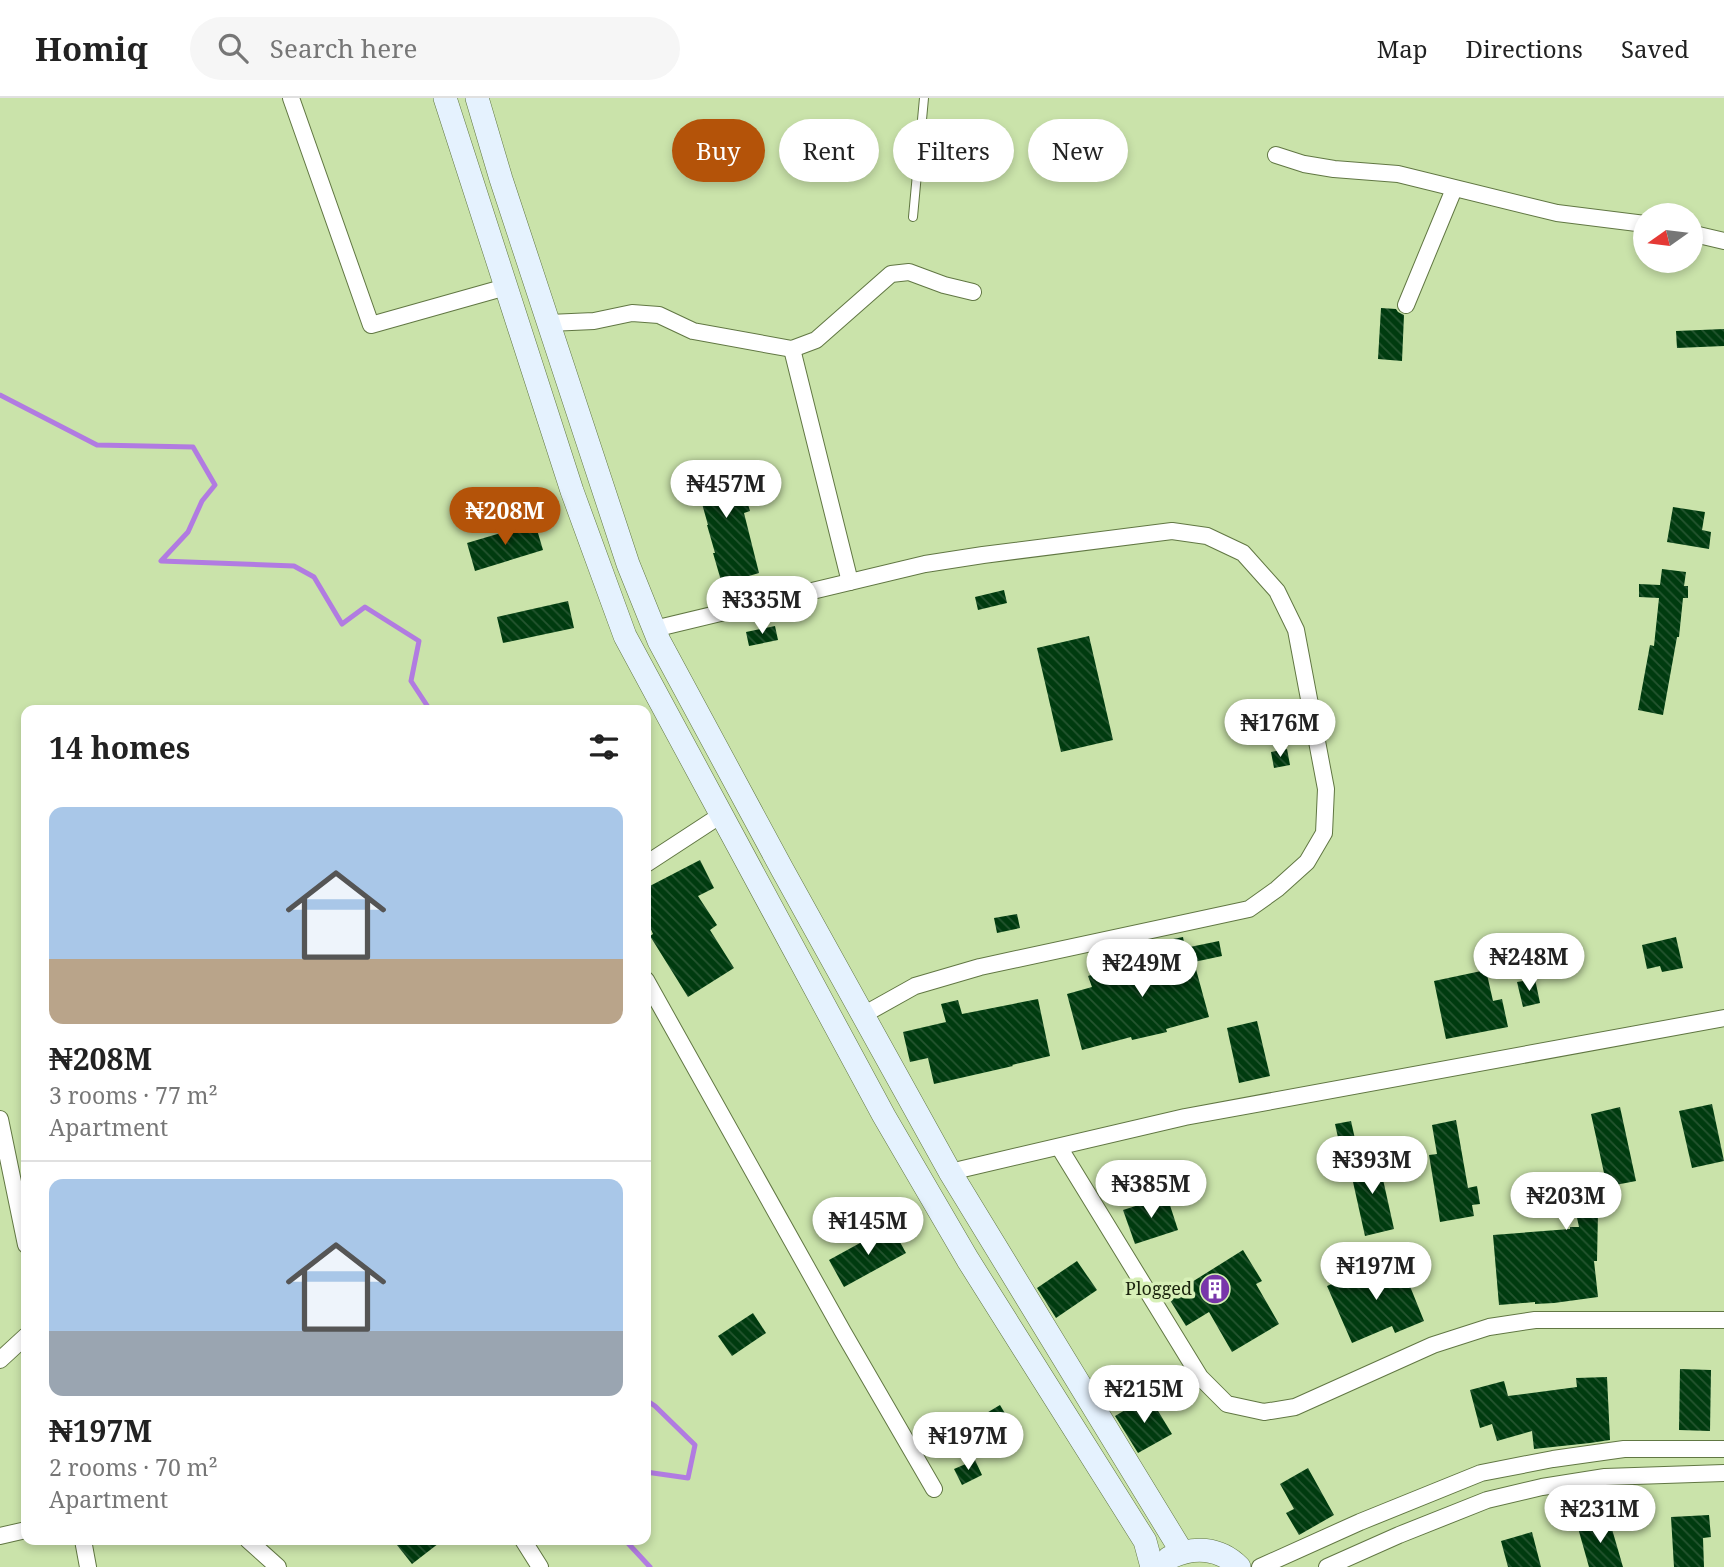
<!DOCTYPE html>
<html lang="en">
<head>
<meta charset="utf-8">
<style>
	:root { --surface:#fff; --page:#f6f6f6; --text:#222; --muted:#767676; --line:#e0e0e0; --accent:#b45309 }
	body { margin:0; font-family:"Noto Serif",serif; background:var(--page); color:var(--text); height:100vh; display:flex; flex-direction:column; font-size:26px; white-space:nowrap }
	* { box-sizing:border-box; margin:0 }
	p { font-size:23px; color:var(--muted) }
	.icon { flex:none; width:38px; height:38px; fill:none; stroke:currentColor; stroke-width:2; stroke-linecap:round; stroke-linejoin:round }
	.map { position:relative; flex:1; overflow:hidden }
	.drawer { position:absolute; left:21px; top:607px; width:630px; height:840px; display:flex; flex-direction:column; background:var(--surface); border-radius:14px; box-shadow:0 4px 10px #0003 }
	.drawer>* { flex:none }
	.guide { position:absolute; left:672px; top:21px; width:665px; height:63px; display:flex; gap:14px }
	.needle { width:46px; rotate:256deg }
	.controls { position:absolute; left:1633px; top:105px; display:grid; gap:14px }
	.controls a { display:grid; place-items:center; width:70px; height:70px; border-radius:50%; background:var(--surface); box-shadow:0 4px 10px #0003; font-size:35px }
	.price { position:absolute; translate:-50% -60px; padding:0 16px; border-radius:24px; background:#fff; color:#222; font-size:23px; line-height:46px; filter:drop-shadow(0 2px 4px #0008) }
	.price::after { content:''; position:absolute; left:50%; top:42px; width:21px; height:16px; margin-left:-10px; background:inherit; clip-path:polygon(0 0,100% 0,50% 100%) }
	.price.on { background:var(--accent); color:#fff }
	ul { padding:0; list-style:none }
	li { display:grid; align-content:center; gap:14px; height:371px; padding:0 28px }
	li+li { border-top:2px solid var(--line) }
	li span { display:grid; place-items:center; height:217px; border-radius:14px; color:#555 }
	li>.icon { margin-inline-start:auto }
	span .icon { width:126px; height:126px; fill:#fffc; stroke-width:1 }
	li b { font-size:30px }
	h2 { display:flex; justify-content:space-between; align-items:center; height:84px; padding:0 28px; font-size:30px }
	.pill { padding:0 24px; border-radius:32px; background:var(--surface); box-shadow:0 4px 10px #0003; font-size:24px; line-height:63px }
	.pill.on { background:var(--accent); color:#fff }
	header { display:flex; align-items:center; gap:42px; box-sizing:border-box; height:98px; padding:0 35px; background:var(--surface); border-bottom:2px solid var(--line) }
	header strong { font-size:33px }
	nav { display:flex; gap:38px; margin-inline-start:auto; font-size:24px }
	.search { width:490px; height:63px; background:var(--page); display:flex; align-items:center; gap:18px; box-sizing:border-box; padding:0 24px; border-radius:38px; color:var(--muted); font-size:26px }
	.map>svg:first-child { display:block }
	.lines { fill:none; stroke-linecap:round; stroke-linejoin:round }
	.stream { stroke:#b17be1; stroke-width:5 }
	.building { fill:url(#building-back-hatch) }
	.lane-casing { stroke:#617743; stroke-width:10 }
	.street-casing { stroke:#617743; stroke-width:18 }
	.secondary-casing { stroke:#617743; stroke-width:24 }
	.lane { stroke:#fff; stroke-width:8 }
	.street { stroke:#fff; stroke-width:16 }
	.secondary { stroke:#e5f2fe; stroke-width:23 }
	.labels { text-anchor:middle; stroke-width:7; stroke-linejoin:round; paint-order:stroke }
	.poi-label { font-size:18px; fill:#1a230d; stroke:#d7f0b7; text-anchor:end }
</style>
</head>
<body>
<header>
<strong>Homiq</strong>
<div class="search"><svg class="icon" aria-label="search" viewBox="0 0 24 24"><circle cx="10" cy="10" r="6"/><path d="M15 15l6 6"/></svg>Search here</div>
<nav><a>Map</a><a>Directions</a><a>Saved</a></nav>
</header>
<div class="map">
<svg width="1724" height="1469" viewBox="0 0 1724 1469">
	<defs>
		<pattern id="building-back-hatch" width="6" height="6" patternUnits="userSpaceOnUse" patternTransform="scale(1.75)"><rect width="6" height="6" fill="#003b0f"/><path d="M-1 5l2 2M0 0l6 6M5-1l2 2" fill="none" stroke="#255530"/></pattern>
	</defs>
	<rect width="100%" height="100%" fill="#cae3aa"/>
	<g class="lines">
		<g class="stream">
			<polyline points="0,297 97,347 193,349 215,387 202,403 188,434 161,463 294,468 314,479 342,526 365,509 419,543 411,583 430,612"/>
			<polyline points="646,1302 655,1308 695,1347 688,1380 646,1374"/>
			<polyline points="625,1442 650,1469"/>
		</g>
	</g>
	<g class="building">
		<polygon points="1381,210 1396,211 1398,214 1404,217 1402,263 1378,261"/>
		<polygon points="1724,231 1724,248 1677,250 1676,233"/>
		<polygon points="740,365 746,393 744,393 750,413 744,415 759,475 722,486 713,455 715,455 707,427 708,427 701,402 693,403 687,376"/>
		<polygon points="1673,409 1705,414 1702,432 1711,434 1709,451 1667,444"/>
		<polygon points="535,425 543,452 475,473 467,445"/>
		<polygon points="1662,471 1686,474 1684,488 1688,488 1688,500 1683,500 1679,539 1677,539 1663,617 1638,612 1650,547 1654,548 1659,500 1639,499 1639,486 1660,487"/>
		<polygon points="1004,492 1007,505 978,512 975,499"/>
		<polygon points="568,503 574,530 503,545 497,519"/>
		<polygon points="775,528 778,542 749,548 746,534"/>
		<polygon points="1089,538 1113,642 1061,654 1037,550"/>
		<polygon points="1278,605 1282,623 1267,626 1264,608"/>
		<polygon points="1287,651 1290,667 1274,670 1271,654"/>
		<polygon points="700,762 714,790 698,798 717,827 710,832 734,870 688,899 650,838 653,836 646,820 646,790"/>
		<polygon points="1017,816 1020,830 997,835 994,820"/>
		<polygon points="1183,839 1185,850 1219,843 1222,858 1194,864 1209,919 1166,931 1167,934 1132,942 1131,939 1082,952 1067,896 1092,889 1088,878 1115,869 1119,882 1174,870 1168,842"/>
		<polygon points="1676,839 1683,870 1662,874 1660,868 1647,871 1642,847"/>
		<polygon points="1486,872 1493,903 1502,901 1508,929 1446,941 1434,883"/>
		<polygon points="1535,881 1540,905 1523,909 1517,884"/>
		<polygon points="1038,901 1050,958 1012,967 1013,968 934,986 928,960 910,964 903,934 946,924 941,906 958,902 962,916"/>
		<polygon points="1257,923 1270,978 1239,985 1227,930"/>
		<polygon points="1712,1006 1724,1063 1692,1070 1679,1013"/>
		<polygon points="1620,1009 1636,1083 1605,1089 1610,1112 1598,1114 1597,1163 1594,1163 1598,1199 1554,1205 1535,1206 1535,1204 1499,1207 1493,1137 1570,1131 1570,1129 1579,1129 1569,1083 1604,1075 1591,1016"/>
		<polygon points="1456,1022 1468,1090 1477,1088 1480,1106 1472,1107 1474,1118 1440,1124 1429,1057 1437,1056 1432,1027"/>
		<polygon points="1351,1023 1357,1050 1341,1053 1335,1026"/>
		<polygon points="1378,1059 1394,1131 1365,1138 1349,1066"/>
		<polygon points="1167,1098 1178,1132 1135,1146 1123,1112"/>
		<polygon points="891,1128 906,1155 844,1189 829,1162"/>
		<polygon points="1243,1152 1262,1183 1256,1186 1279,1226 1232,1254 1209,1214 1186,1228 1168,1199"/>
		<polygon points="1399,1161 1424,1223 1395,1235 1392,1228 1352,1245 1327,1188 1355,1176 1356,1179"/>
		<polygon points="1077,1163 1097,1192 1056,1220 1037,1190"/>
		<polygon points="753,1215 766,1235 732,1258 718,1238"/>
		<polygon points="1680,1271 1711,1272 1710,1333 1679,1332"/>
		<polygon points="1607,1279 1610,1342 1590,1345 1534,1351 1532,1333 1497,1343 1492,1326 1480,1330 1470,1292 1504,1283 1508,1298 1577,1289 1576,1280"/>
		<polygon points="1149,1298 1172,1336 1138,1355 1115,1318"/>
		<polygon points="1000,1307 1013,1329 961,1360 948,1338"/>
		<polygon points="975,1362 982,1377 962,1387 954,1371"/>
		<polygon points="1308,1370 1334,1417 1299,1437 1286,1415 1294,1411 1280,1386"/>
		<polygon points="1709,1417 1711,1439 1703,1440 1704,1469 1674,1469 1671,1419"/>
		<polygon points="1609,1421 1623,1469 1589,1469 1578,1430"/>
		<polygon points="1532,1434 1541,1469 1508,1469 1501,1443"/>
		<polygon points="393,1442 443,1442 412,1466"/>
	</g>
	<g class="lines">
		<g class="lane-casing">
			<polyline id="lane" points="913,119 924,0"/>
		</g>
		<g class="street-casing">
			<g id="street">
				<polyline points="291,0 371,227 506,189"/>
				<polyline points="1276,57 1304,66 1334,71 1398,76 1557,115 1645,126"/>
				<polyline points="1690,135 1724,143"/>
				<polyline points="1406,207 1454,91"/>
				<polyline points="549,225 594,223 632,215 659,217 693,233 792,251 816,242 891,176 909,174 944,187 973,194"/>
				<polyline points="792,251 850,484"/>
				<polyline points="654,531 925,466 983,457 1172,433 1207,438 1243,455 1277,493 1296,532 1326,691 1324,735 1307,764 1277,791 1249,811 980,869 915,888 863,917"/>
				<polyline points="646,766 721,717"/>
				<polyline points="646,882 843,1234 934,1391"/>
				<polyline points="0,1021 26,1147"/>
				<polyline points="1059,1049 1200,1279 1227,1306 1264,1314 1295,1309 1433,1247 1489,1229 1535,1222 1724,1222"/>
				<polyline points="950,1074 1185,1019 1724,920"/>
				<polyline points="0,1262 26,1238"/>
				<polyline points="0,1438 26,1432"/>
				<polyline points="83,1442 88,1469"/>
				<polyline points="248,1442 278,1469"/>
				<polyline points="523,1442 540,1469"/>
				<polyline points="1260,1469 1360,1424 1481,1375 1553,1361 1624,1351 1724,1351"/>
				<polyline points="1327,1469 1399,1437 1487,1402 1542,1389 1605,1379 1724,1375"/>
			</g>
		</g>
		<g class="secondary-casing">
			<g id="secondary">
				<polyline points="445,0 572,393 625,538 884,1018 968,1162 1145,1443 1152,1469"/>
				<polyline points="477,0 501,81 628,466 659,543 782,771 950,1074 1182,1454"/>
				<path d="M1169 1460C1193 1448 1219 1449 1239 1469"/>
			</g>
		</g>
		<use href="#lane" class="lane"/>
		<use href="#street" class="street"/>
		<use href="#secondary" class="secondary"/>
	</g>
	<defs>
		<g id="building-disc" transform="scale(1.575)"><circle r="9.5" fill="#7836aa" stroke="#d7f0b7"/><path d="M-4-6H4V6H1V3H-1V6H-4ZM-2.5-4.3h1.7v1.8h-1.7ZM.8-4.3h1.7v1.8H.8ZM-2.5-1h1.7V.8h-1.7ZM.8-1h1.7V.8H.8Z" fill="#fff"/></g>
	</defs>
	<g fill-rule="evenodd">
		<use href="#building-disc" x="1215" y="1191"/>
	</g>
	<g class="labels">
		<g class="poi-label">
			<text x="1192" y="1197">Plogged</text>
		</g>
	</g>
</svg>
<div class="controls">
<a><svg class="needle" viewBox="-14 -14 28 28"><path d="M0-13l5 13h-10z" fill="#e53935"/><path d="M0 13l5-13h-10z" fill="#767676"/></svg></a>
</div>
<b class="price" style="left:726px;top:422px">₦457M</b>
<b class="price on" style="left:505px;top:449px">₦208M</b>
<b class="price" style="left:762px;top:538px">₦335M</b>
<b class="price" style="left:1280px;top:661px">₦176M</b>
<b class="price" style="left:1529px;top:895px">₦248M</b>
<b class="price" style="left:1142px;top:901px">₦249M</b>
<b class="price" style="left:1372px;top:1098px">₦393M</b>
<b class="price" style="left:1151px;top:1122px">₦385M</b>
<b class="price" style="left:1566px;top:1134px">₦203M</b>
<b class="price" style="left:868px;top:1159px">₦145M</b>
<b class="price" style="left:1376px;top:1204px">₦197M</b>
<b class="price" style="left:1144px;top:1327px">₦215M</b>
<b class="price" style="left:968px;top:1374px">₦197M</b>
<b class="price" style="left:1600px;top:1447px">₦231M</b>
<div class="guide">
<a class="pill on">Buy</a>
<a class="pill">Rent</a>
<a class="pill">Filters</a>
<a class="pill">New</a>
</div>
<section class="drawer">
<h2>14 homes<svg class="icon" aria-label="filters" viewBox="0 0 24 24"><path d="M4 7h16M4 17h16"/><circle cx="9" cy="7" r="2"/><circle cx="15" cy="17" r="2"/></svg></h2>
<ul>
<li><span style="background:linear-gradient(#a9c7e8 70%,#b9a48a 0)"><svg class="icon" aria-label="home" viewBox="0 0 24 24"><path d="M3 11l9-7 9 7M6 9v11h12V9"/></svg></span><div><b>₦208M</b><p>3 rooms · 77 m²</p><p>Apartment</p></div></li>
<li><span style="background:linear-gradient(#a9c7e8 70%,#9aa5b1 0)"><svg class="icon" aria-label="home" viewBox="0 0 24 24"><path d="M3 11l9-7 9 7M6 9v11h12V9"/></svg></span><div><b>₦197M</b><p>2 rooms · 70 m²</p><p>Apartment</p></div></li>
</ul>
</section>
</div>
</body>
</html>
